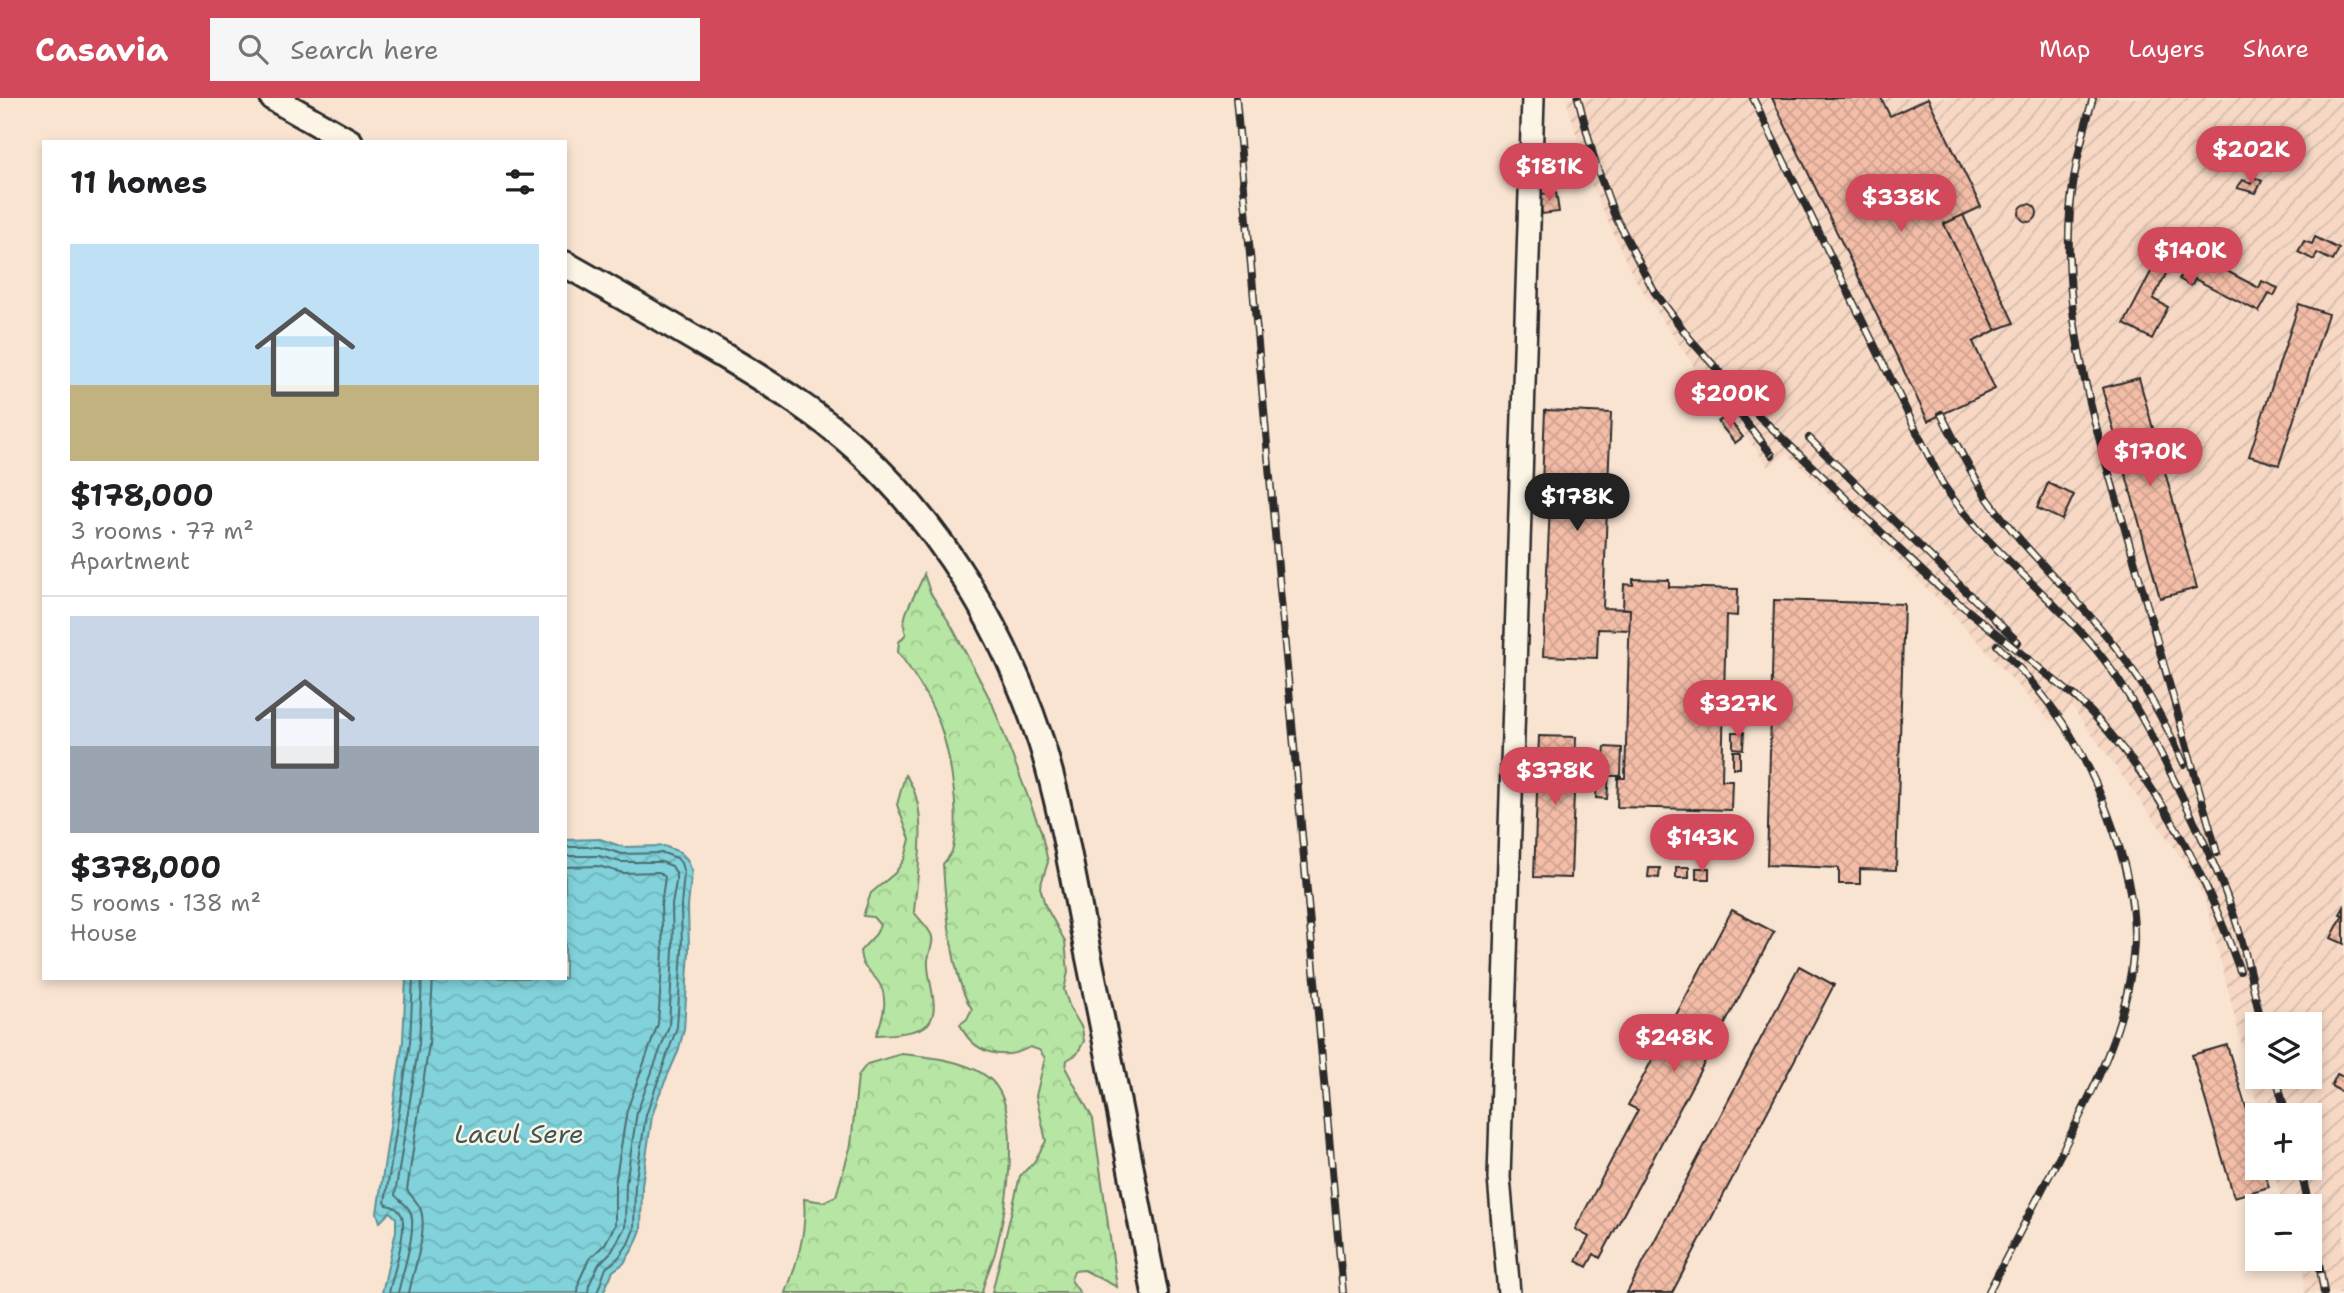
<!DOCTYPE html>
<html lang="en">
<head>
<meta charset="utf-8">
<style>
	:root { --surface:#fff; --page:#f6f6f6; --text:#202124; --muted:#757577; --line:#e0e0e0; --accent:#d1495b }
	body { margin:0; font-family:"Shantell Sans",sans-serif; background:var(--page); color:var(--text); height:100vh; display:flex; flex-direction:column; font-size:26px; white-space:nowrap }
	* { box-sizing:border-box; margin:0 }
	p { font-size:23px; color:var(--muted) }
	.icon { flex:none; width:38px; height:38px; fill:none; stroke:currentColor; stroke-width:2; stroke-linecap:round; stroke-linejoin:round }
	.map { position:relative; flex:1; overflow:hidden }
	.sheet { position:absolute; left:42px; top:42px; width:525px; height:840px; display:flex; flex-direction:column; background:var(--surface); border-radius:0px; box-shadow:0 4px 10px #0003 }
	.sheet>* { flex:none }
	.tools { position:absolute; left:2245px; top:914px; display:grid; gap:14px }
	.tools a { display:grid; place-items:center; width:77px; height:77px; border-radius:0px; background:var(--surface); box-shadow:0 4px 10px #0003; font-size:35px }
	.price { position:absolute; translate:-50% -60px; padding:0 16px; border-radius:24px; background:var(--accent); color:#fff; font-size:23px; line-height:46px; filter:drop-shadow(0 2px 4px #0008) }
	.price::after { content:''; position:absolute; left:50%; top:42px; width:21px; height:16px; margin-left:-10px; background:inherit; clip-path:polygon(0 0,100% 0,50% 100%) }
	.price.selected { background:#222; color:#fff }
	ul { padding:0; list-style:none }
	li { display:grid; align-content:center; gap:14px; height:371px; padding:0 28px }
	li+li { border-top:2px solid var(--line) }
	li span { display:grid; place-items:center; height:217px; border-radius:0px; color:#555 }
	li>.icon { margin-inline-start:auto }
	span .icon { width:126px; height:126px; fill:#fffc; stroke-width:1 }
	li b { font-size:30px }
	h2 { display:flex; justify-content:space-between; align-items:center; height:84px; padding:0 28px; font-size:30px }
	header { display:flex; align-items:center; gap:42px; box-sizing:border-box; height:98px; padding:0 35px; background:var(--accent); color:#fff }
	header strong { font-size:33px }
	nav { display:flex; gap:38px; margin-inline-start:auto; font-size:24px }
	.search { width:490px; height:63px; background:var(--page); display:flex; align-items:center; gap:18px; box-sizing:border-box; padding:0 24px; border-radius:0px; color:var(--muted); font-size:26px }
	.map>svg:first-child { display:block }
	.industrial { fill:url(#industrial-furrows); fill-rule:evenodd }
	.forest { fill:url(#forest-crowns); stroke:#718868; stroke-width:2 }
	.water { fill:url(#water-waves); stroke:#5f8f94; stroke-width:2 }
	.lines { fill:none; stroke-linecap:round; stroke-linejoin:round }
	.shore { stroke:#4d6e71; stroke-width:2 }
	.building { fill:url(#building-cross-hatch); stroke:#2b2b2b; stroke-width:2 }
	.tertiary-casing { stroke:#2b2b2b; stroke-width:26 }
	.secondary-casing { stroke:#2b2b2b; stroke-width:30 }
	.tertiary { stroke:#fcf5e5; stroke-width:21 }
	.secondary { stroke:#fcf5e5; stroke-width:24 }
	.rail-casing { stroke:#2b2b2b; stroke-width:8 }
	.rail { stroke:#fcf5e5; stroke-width:5; stroke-dasharray:16; stroke-linecap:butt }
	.labels { text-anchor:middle; stroke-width:5; stroke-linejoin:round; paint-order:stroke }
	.water-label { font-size:26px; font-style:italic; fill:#405557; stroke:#fcf5e5 }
</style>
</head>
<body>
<header>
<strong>Casavia</strong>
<div class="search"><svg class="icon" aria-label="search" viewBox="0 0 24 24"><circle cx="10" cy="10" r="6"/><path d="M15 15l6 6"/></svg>Search here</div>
<nav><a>Map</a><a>Layers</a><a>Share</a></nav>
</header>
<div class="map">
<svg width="2344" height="1195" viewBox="0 0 2344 1195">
	<defs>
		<pattern id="industrial-furrows" width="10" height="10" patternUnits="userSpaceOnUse" patternTransform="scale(1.75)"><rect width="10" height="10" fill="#f7d8c5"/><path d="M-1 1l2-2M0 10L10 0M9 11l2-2" fill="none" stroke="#d4baa9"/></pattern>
		<pattern id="forest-crowns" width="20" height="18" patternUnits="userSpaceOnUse" patternTransform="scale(1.75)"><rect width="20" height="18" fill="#b7e5a4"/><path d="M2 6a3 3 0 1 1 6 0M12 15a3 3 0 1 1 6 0" fill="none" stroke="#9ec58d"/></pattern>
		<pattern id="water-waves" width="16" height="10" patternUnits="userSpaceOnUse" patternTransform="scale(1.75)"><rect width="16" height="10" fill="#81d2da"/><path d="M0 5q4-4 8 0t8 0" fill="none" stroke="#70b4bb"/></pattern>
		<pattern id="building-cross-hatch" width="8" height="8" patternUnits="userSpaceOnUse" patternTransform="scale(1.75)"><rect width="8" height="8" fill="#f3bda7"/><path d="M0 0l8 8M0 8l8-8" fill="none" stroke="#d0a390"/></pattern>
	</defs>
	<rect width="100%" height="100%" fill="#f9e4d2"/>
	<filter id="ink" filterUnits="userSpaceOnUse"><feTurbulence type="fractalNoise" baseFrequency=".0143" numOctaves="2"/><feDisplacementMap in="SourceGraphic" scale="14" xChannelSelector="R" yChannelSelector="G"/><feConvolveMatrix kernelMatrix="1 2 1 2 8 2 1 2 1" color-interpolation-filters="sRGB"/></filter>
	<g filter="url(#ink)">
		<path class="industrial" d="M1566 0H2344V1195H2305L2303 1160H2310V1108H2283L2273 1069H2310V1017H2260L2205 802 2189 770 2072 609 2051 624 1947 510 1787 355 1769 369 1695 270 1633 178 1589 82ZM2258 926H2310V978H2258Z"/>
		<g class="forest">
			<path d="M924 476 930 494 951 527 992 605 1041 733 1048 764 1040 789 1045 807 1065 843 1068 874 1064 892 1070 910 1082 930 1084 943 1077 956 1067 962 1066 971 1093 1021 1117 1189 1084 1172 1074 1173 1071 1182 1080 1195H992L1020 1078 1034 1064 1046 1043 1036 998 1045 960 1039 952 1030 949C1003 964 972 955 960 926L967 921 972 911C952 883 945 802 943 766 946 762 950 758 952 753 962 720 949 645 935 615 925 593 912 573 898 554L899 544 906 536C898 517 917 497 924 476Z"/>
			<path d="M905 677C931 708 917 776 914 814 919 821 927 828 931 836 935 844 929 853 928 862 926 881 942 910 928 926 919 935 889 937 876 937 883 920 890 899 877 882 867 869 862 872 860 853L876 836 880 827 873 819 863 818 871 795 895 775 905 760 910 741 897 707Z"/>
			<path d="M901 956C929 959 970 962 992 983 1024 1016 1006 1114 995 1155 991 1168 984 1181 982 1195H786C797 1164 807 1135 804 1101L823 1104 836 1098 851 1047 858 978 867 966Z"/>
		</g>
		<polygon class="water" points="600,741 623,749 664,748 680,754 687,761 692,773 688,808 689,852 684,931 678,954 659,997 652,1018 642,1087 641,1132 634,1149 624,1165 613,1173 603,1195 382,1195 396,1133 396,1120 390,1114 380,1124 377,1115 403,943 406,880 565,880 565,742"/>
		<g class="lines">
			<g class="shore">
				<polyline points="565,749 599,749 622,756 663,755 677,760 681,765 684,775 681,808 682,852 677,929 646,1017 635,1087 634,1131 628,1146 619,1159 606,1170 597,1195"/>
				<polyline points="565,758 599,758 621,764 661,764 672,768 676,775 676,784 672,807 673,852 669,928 637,1014 626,1086 625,1129 612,1153 599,1166 589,1187 588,1195"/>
				<polyline points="565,769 598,768 623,775 659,774 665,779 661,807 663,853 658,926 627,1012 615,1086 615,1127 605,1146 589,1161 579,1183 578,1195"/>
				<path d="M389 1195C392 1179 409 1129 401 1116 398 1110 393 1108 387 1107L385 1104 410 944 413 880"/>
				<path d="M398 1195C402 1176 418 1130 410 1113 407 1107 399 1102 395 1097L419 945 422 880"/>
				<path d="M409 1195C413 1173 429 1131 420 1110 417 1103 411 1098 407 1092L429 946 433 880"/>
			</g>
		</g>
		<g class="building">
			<polygon points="1772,0 1881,0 1890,18 1928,0 1981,109 1944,126 1996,232 1973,244 1995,291 1928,323"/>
			<polygon points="2254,79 2262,83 2256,95 2237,90 2243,82 2251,86"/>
			<polygon points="1556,94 1559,114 1542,116 1540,96"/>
			<circle cx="2028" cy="115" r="9"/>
			<polygon points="1963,117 2014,225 1996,232 1944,126"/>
			<polygon points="2315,139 2339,151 2333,163 2317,155 2314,162 2298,154 2304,143 2312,146"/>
			<polygon points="2167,143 2194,157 2198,150 2209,156 2206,162 2259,190 2262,183 2278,190 2274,198 2269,196 2259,214 2195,181 2191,188 2179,181 2183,174 2170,168 2153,201 2168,209 2152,241 2124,226"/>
			<polygon points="2299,206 2328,216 2279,367 2249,358"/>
			<polygon points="2139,280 2197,490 2160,500 2102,290"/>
			<polygon points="1545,312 1611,315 1603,510 1630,511 1630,532 1598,531 1597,560 1543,558 1551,386 1542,386"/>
			<polygon points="1726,318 1743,339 1735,345 1718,324"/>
			<polygon points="2048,385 2074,397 2062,422 2037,410"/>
			<polygon points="1633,481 1669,482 1669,489 1738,491 1737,518 1726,517 1722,682 1732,682 1731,712 1617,709 1618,680 1625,680 1630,511 1623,510 1624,486 1633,487"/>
			<polygon points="1774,502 1904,506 1896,772 1860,771 1860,786 1839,786 1839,770 1767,767"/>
			<polygon points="1733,634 1744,634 1743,651 1733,650"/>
			<polygon points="1539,638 1576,639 1571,780 1534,779"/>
			<polygon points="1605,649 1622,650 1621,678 1609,678 1607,701 1596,700 1598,657 1604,657"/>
			<rect x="1733" y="653" width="7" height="17"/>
			<rect x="1676" y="769" width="13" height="11"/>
			<polygon points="1649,770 1660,770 1659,780 1648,779"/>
			<rect x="1696" y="770" width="13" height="11"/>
			<polygon points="2344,809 2344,846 2331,840 2343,817 2340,816"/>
			<polygon points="1732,812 1774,834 1600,1160 1594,1156 1587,1169 1576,1163 1589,1139 1575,1131 1638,1012 1628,1007"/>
			<polygon points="1799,868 1834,887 1672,1195 1627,1195"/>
			<polygon points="2227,947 2258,1049 2258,1069 2263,1069 2269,1089 2234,1099 2192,957"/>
			<polygon points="2337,976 2344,979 2344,995 2331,988"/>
		</g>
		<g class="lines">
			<g class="tertiary-casing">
				<polyline id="tertiary" points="1509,1195 1499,1080 1533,0"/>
			</g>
			<g class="secondary-casing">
				<g id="secondary">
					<polyline points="273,0 350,44"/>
					<path d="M565 166C620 197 675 229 729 261 774 288 820 317 858 352 944 431 1005 534 1041 644 1063 714 1074 788 1089 860 1112 971 1133 1083 1155 1195"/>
				</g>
			</g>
			<use href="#tertiary" class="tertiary"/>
			<use href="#secondary" class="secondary"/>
			<g class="rail-casing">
				<g id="rail">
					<polyline points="1236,0 1343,1195"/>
					<polyline points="1578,0 1595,64 1614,116 1654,193 1690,241 1759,318 1940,490 2080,603"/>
					<path d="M1753 0 1942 385C1986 451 2044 490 2094 549 2128 590 2152 638 2176 686 2199 733 2223 782 2239 833 2248 863 2254 895 2262 926"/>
					<path d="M2093 0C2082 37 2073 75 2070 114 2061 234 2103 352 2135 465 2163 562 2190 659 2217 755"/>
					<polyline points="1712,281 1772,357"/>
					<path d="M1941 316C1956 345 1970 374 1988 401 2026 455 2077 498 2117 551 2145 586 2166 626 2184 666"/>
					<polyline points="1809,340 2018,544"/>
					<path d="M2074 597C2153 673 2204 770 2240 873"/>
					<polyline points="2276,978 2286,1017"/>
					<polyline points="2300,1069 2309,1108"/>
					<polyline points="2310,1112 2324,1195"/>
					<path d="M1988 1195C2011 1151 2034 1107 2057 1063 2092 996 2131 921 2134 843 2135 800 2124 759 2109 719 2082 645 2052 602 1997 547"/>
				</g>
			</g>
			<use href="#rail" class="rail"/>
		</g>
	</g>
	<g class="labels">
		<g class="water-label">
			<text x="519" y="1045">Lacul Sere</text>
		</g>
	</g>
</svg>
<div class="tools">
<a><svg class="icon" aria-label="layers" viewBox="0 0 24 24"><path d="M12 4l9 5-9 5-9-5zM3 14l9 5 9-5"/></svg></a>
<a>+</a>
<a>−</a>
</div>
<b class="price" style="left:2251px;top:88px">$202K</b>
<b class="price" style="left:1549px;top:105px">$181K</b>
<b class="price" style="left:1901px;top:136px">$338K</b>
<b class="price" style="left:2190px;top:189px">$140K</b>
<b class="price" style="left:1730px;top:332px">$200K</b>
<b class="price" style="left:2150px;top:390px">$170K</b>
<b class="price selected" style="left:1577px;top:435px">$178K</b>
<b class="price" style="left:1738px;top:642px">$327K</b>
<b class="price" style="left:1555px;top:709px">$378K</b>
<b class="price" style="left:1702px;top:776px">$143K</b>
<b class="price" style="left:1674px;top:976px">$248K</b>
<section class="sheet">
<h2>11 homes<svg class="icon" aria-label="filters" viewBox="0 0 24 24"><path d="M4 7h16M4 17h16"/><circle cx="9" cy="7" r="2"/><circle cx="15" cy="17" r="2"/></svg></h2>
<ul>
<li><span style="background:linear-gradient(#bfe0f5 65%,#c2b280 0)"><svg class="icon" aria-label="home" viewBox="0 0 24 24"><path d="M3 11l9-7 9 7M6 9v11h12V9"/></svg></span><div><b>$178,000</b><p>3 rooms · 77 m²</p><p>Apartment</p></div></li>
<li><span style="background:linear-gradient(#c9d6e8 60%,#9aa5b1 0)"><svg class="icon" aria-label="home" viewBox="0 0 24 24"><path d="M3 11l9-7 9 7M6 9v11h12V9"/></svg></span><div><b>$378,000</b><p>5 rooms · 138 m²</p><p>House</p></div></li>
</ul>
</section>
</div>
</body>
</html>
